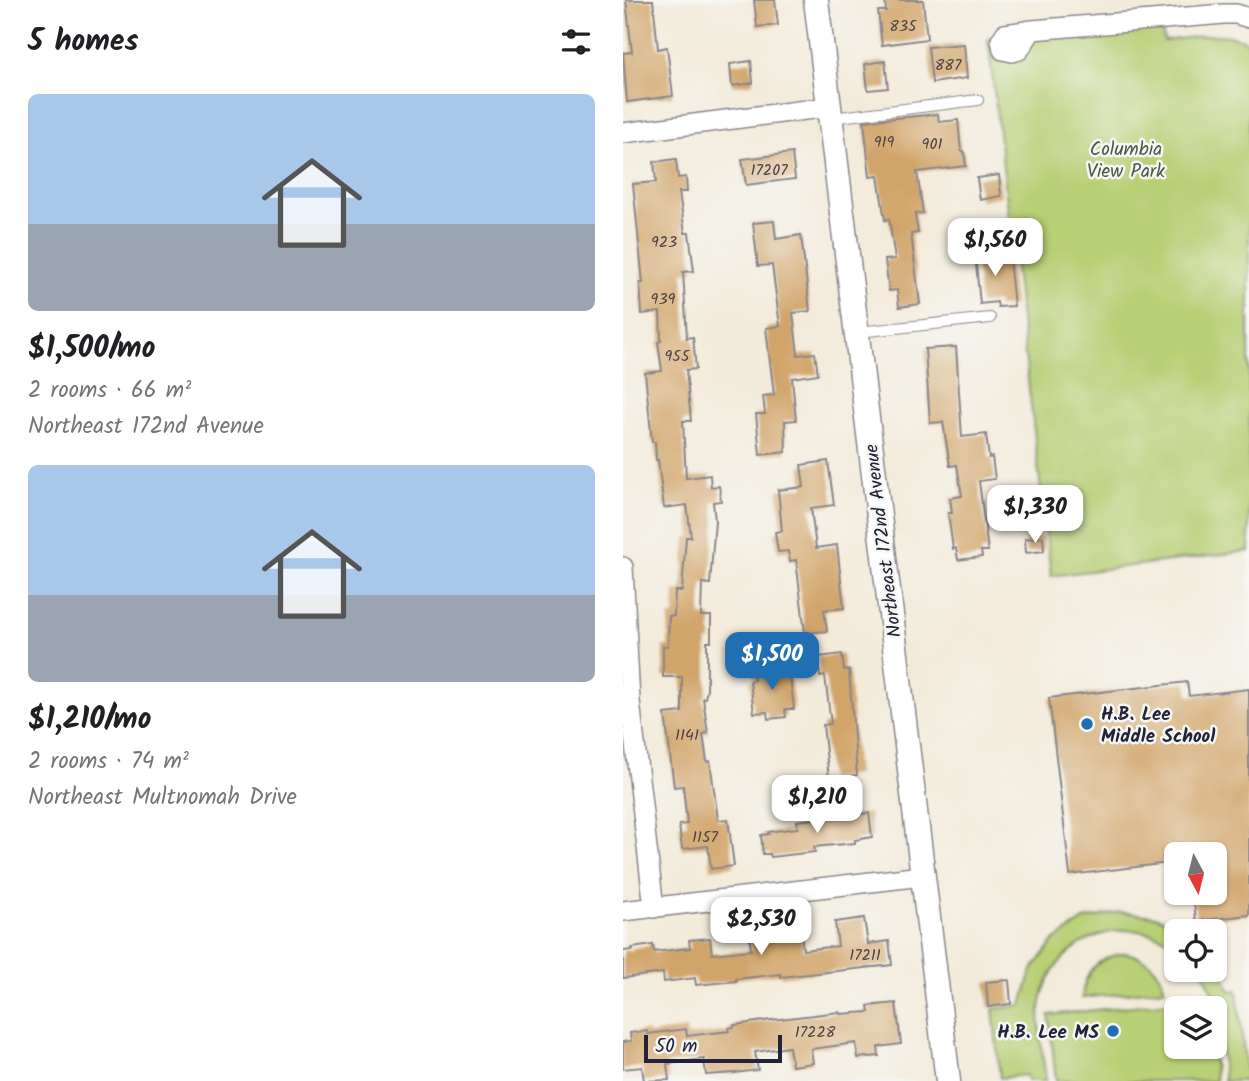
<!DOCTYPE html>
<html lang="en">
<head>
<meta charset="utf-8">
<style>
	:root { --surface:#fff; --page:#f6f6f6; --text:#202124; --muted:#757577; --accent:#1f6fb2 }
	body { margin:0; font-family:Kalam,sans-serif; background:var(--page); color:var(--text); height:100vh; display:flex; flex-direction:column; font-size:26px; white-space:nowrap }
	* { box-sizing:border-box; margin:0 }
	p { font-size:23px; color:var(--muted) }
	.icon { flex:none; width:38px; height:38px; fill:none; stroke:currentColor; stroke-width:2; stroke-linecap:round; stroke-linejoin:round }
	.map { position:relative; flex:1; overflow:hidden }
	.drawer { display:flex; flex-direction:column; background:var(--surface); width:623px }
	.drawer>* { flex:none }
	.needle { width:46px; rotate:173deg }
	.fabs { position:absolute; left:541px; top:842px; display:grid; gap:14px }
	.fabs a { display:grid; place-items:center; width:63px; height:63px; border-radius:10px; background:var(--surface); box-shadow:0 2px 5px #0004; font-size:35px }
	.scale { position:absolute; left:21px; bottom:18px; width:138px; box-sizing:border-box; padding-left:7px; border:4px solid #22223b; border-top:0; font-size:19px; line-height:24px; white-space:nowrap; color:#22223b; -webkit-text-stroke:5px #f6f6f2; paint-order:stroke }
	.price { position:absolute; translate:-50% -60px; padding:0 16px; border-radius:14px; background:#fff; color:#222; font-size:23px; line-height:46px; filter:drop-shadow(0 2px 4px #0008) }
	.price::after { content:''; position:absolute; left:50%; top:42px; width:21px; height:16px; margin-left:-10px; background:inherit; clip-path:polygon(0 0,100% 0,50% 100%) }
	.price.on { background:var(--accent); color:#fff }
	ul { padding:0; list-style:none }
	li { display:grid; align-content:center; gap:14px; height:371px; padding:0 28px }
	li span { display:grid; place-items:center; height:217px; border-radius:10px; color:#555 }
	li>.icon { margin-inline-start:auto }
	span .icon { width:126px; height:126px; fill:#fffc; stroke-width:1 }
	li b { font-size:30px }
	h2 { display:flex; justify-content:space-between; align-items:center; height:84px; padding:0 28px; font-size:30px }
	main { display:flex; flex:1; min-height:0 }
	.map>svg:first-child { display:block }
	.green { fill:#b7cf74; stroke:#6c7858; stroke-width:2 }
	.building { fill:#d1a56a }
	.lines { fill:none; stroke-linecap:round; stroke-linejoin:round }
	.service-casing { stroke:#8a868a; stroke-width:12 }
	.minor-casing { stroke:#8a868a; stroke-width:22 }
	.tertiary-casing { stroke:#8a868a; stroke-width:27 }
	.service { stroke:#fff; stroke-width:10 }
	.minor { stroke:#fff; stroke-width:19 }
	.tertiary { stroke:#fff; stroke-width:24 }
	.poi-dot { fill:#1f6fb2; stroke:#f6f6f2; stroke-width:2.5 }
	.labels { text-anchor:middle; stroke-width:5; stroke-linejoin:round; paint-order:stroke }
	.number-label { font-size:16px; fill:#4e4347 }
	.park-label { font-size:19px; fill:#4f564c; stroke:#f6f6f2 }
	.street-label { font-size:19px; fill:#22223b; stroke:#f6f6f2 }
	.poi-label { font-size:19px; font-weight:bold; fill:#22223b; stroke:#f6f6f2; text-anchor:start }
</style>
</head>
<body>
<main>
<section class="drawer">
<h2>5 homes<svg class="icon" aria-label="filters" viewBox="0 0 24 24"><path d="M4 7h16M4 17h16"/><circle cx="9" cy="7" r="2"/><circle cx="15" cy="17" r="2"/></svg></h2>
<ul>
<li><span style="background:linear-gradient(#a9c7e8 60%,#9aa5b1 0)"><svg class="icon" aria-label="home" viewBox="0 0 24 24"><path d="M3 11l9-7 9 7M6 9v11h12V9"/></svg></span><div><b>$1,500/mo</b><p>2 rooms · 66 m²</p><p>Northeast 172nd Avenue</p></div></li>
<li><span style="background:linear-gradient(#a9c7e8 60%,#9aa5b1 0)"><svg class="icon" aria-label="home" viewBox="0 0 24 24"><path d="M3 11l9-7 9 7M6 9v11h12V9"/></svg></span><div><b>$1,210/mo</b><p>2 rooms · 74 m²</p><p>Northeast Multnomah Drive</p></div></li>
</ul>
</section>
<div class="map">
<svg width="626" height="1081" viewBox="0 0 626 1081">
	<rect width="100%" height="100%" fill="#f6f6f2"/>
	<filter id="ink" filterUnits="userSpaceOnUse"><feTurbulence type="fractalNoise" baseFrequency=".0143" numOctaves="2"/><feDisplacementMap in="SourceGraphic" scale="14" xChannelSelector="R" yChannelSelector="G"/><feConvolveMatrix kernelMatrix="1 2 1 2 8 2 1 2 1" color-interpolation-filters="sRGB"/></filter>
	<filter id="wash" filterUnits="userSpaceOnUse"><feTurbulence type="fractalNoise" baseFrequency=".00686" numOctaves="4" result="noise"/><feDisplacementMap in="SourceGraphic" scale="28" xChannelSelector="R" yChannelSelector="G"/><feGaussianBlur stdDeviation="1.57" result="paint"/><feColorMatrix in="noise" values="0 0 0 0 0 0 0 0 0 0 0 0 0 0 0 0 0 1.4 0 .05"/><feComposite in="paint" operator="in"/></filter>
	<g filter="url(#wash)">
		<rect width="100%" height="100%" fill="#f3ebda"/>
		<g class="green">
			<path d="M538 18 541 41C569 38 601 28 626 43V551L428 576 365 39Z"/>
			<path d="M497 912 533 916 565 931H553V945C506 913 439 936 421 990 411 1018 420 1052 423 1081H404L403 1075 377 1078 370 1009 399 1005 409 970 431 941 461 920Z"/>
			<path d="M503 953C525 958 536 968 542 989L459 998C461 970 476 956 503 953Z"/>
			<path d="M592 957 607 991 614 990 624 1081H601C597 1046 599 999 578 970H592Z"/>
			<polygon points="584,998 585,1008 553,1008 553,1046 589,1047 593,1081 433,1081 426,1015"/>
		</g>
		<g id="blocks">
			<g class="building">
				<polygon points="3,0 30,0 35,49 44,47 50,96 4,102 0,53 9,52"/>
				<polygon points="131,0 152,0 155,25 134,27"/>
				<polygon points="262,0 300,0 304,39 259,45 255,11 263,11"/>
				<polygon points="341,44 344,78 309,83 305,47"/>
				<polygon points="128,61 130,83 109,86 107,64"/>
				<polygon points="262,61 265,88 245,90 242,64"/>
				<polygon points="315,114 316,122 335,120 338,151 341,151 343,166 294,172 300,213 292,214 295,233 288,234 297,304 276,307 274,290 266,291 262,260 272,259 266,219 262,220 255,176 247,177 241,121"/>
				<polygon points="169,153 172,179 123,185 119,159"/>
				<polygon points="53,159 55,178 63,177 64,192 56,192 62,233 66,233 71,271 60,272 64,338 70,337 73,369 63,370 68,421 60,421 63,478 87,475 88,487 96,486 98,501 90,502 92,521 87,584 79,583 78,616 88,616 88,642 84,642 84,690 82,698 80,698 85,733 80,734 84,762 87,761 95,820 105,819 111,866 88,869 85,846 59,849 56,825 64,824 60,786 51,787 42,714 59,712 59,677 40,677 40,646 45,646 46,616 51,616 52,591 59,591 63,537 68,537 64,505 41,508 35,460 33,460 32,442 29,442 22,373 39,371 35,342 38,341 37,312 19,314 17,283 20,283 10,184 33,182 31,162"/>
				<polygon points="376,175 378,196 357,200 354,178"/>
				<polygon points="151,221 153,239 178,235 187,311 170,313 175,355 192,353 195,374 169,378 173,420 162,421 163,452 137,455 133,414 142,414 140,396 151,395 143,328 157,326 149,265 135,266 130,223"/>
				<polygon points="385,250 391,306 375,307 374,302 357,304 352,254"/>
				<polygon points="333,347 339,437 363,434 366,458 369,457 372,479 356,481 365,551 358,551 359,557 335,560 333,548 330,549 325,513 329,513 327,498 339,496 334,465 327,466 320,422 307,423 302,349"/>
				<polygon points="205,461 211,505 188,508 193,548 214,545 221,608 201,610 204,631 182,633 173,560 167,561 165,551 155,552 152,532 159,531 155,490 181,487 178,465"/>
				<polygon points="420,537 421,551 403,553 402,539"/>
				<polygon points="219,654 221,670 226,670 234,775 206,779 200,725 208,724 202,676 197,677 195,657"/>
				<polygon points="163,667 164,676 167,676 171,709 162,709 163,717 145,719 144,712 131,713 127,681 131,680 130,671"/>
				<polygon points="564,682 566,696 626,689 626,915 573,921 570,892 592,892 592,854 553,854 553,862 447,875 426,698"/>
				<polygon points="246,813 249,837 232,840 232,843 191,847 192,852 148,857 147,854 140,854 138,835 146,834 145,832 175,828 174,821"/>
				<polygon points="241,918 245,944 266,941 269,965 158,977 157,974 113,979 113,981 73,985 72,978 41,982 40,973 0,978 0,951 10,950 9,948 30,945 31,952 67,948 66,940 87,938 89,954 128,950 126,934 147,932 147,935 178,931 180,950 215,946 212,922"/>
				<polygon points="386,980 388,1004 365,1007 363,982"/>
				<polygon points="273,1003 278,1044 255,1047 256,1056 235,1058 233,1043 188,1049 190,1063 169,1066 166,1047 132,1052 135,1070 112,1073 83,1075 81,1059 44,1064 46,1080 21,1081 19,1067 0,1069 0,1042 8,1041 7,1033 24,1031 25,1034 63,1029 64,1036 106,1031 106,1028 111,1027 111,1025 148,1020 216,1012 217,1014 246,1012 245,1006"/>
			</g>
		</g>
	</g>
	<g filter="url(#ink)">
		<use href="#blocks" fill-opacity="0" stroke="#8a868a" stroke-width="2"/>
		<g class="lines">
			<g class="service-casing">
				<g id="service">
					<polyline points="208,118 355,100"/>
					<polyline points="235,332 367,318"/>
				</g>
			</g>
			<g class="minor-casing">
				<g id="minor">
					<polyline points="409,30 396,50 389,52 380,50 378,40 382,34 409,30 601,14 613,14 626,18"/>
					<polyline points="0,133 206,107"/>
					<polyline points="0,567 7,701 31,908"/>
					<polyline points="0,911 299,876"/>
				</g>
			</g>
			<g class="tertiary-casing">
				<polyline id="tertiary" points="193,0 325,1081"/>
			</g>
			<use href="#service" class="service"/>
			<use href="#minor" class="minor"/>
			<use href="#tertiary" class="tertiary"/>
		</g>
	</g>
	<g class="poi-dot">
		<circle cx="464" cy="724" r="7"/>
		<circle cx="490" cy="1031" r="7"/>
	</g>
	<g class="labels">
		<g class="number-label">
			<text x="280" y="31">835</text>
			<text x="325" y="70">887</text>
			<text x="261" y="147">919</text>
			<text x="309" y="149">901</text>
			<text x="146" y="175">17207</text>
			<text x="41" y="247">923</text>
			<text x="40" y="304">939</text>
			<text x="54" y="361">955</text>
			<text x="64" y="740">1141</text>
			<text x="82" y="842">1157</text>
			<text x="242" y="960">17211</text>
			<text x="192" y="1037">17228</text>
		</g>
		<g class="park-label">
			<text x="503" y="155">Columbia<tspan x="503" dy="22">View Park</tspan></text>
		</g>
		<g class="street-label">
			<text transform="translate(259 541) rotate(-97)" y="7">Northeast 172nd Avenue</text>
		</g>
		<g class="poi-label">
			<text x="478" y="720">H.B. Lee<tspan x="478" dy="22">Middle School</tspan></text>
			<text x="476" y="1038" text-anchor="end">H.B. Lee MS</text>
		</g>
	</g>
</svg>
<div class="fabs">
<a><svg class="needle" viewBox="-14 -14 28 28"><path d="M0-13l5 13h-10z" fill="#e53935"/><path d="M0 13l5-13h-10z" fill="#757577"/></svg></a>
<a><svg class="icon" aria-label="locate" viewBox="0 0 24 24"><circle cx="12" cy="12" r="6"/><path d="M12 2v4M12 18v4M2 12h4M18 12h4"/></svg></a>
<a><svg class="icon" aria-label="layers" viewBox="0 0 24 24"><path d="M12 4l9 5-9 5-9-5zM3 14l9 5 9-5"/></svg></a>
</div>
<div class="scale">50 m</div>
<b class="price" style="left:372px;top:278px">$1,560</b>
<b class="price" style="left:412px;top:545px">$1,330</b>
<b class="price on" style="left:149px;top:692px">$1,500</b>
<b class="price" style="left:194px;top:835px">$1,210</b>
<b class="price" style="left:138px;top:957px">$2,530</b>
</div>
</main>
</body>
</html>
